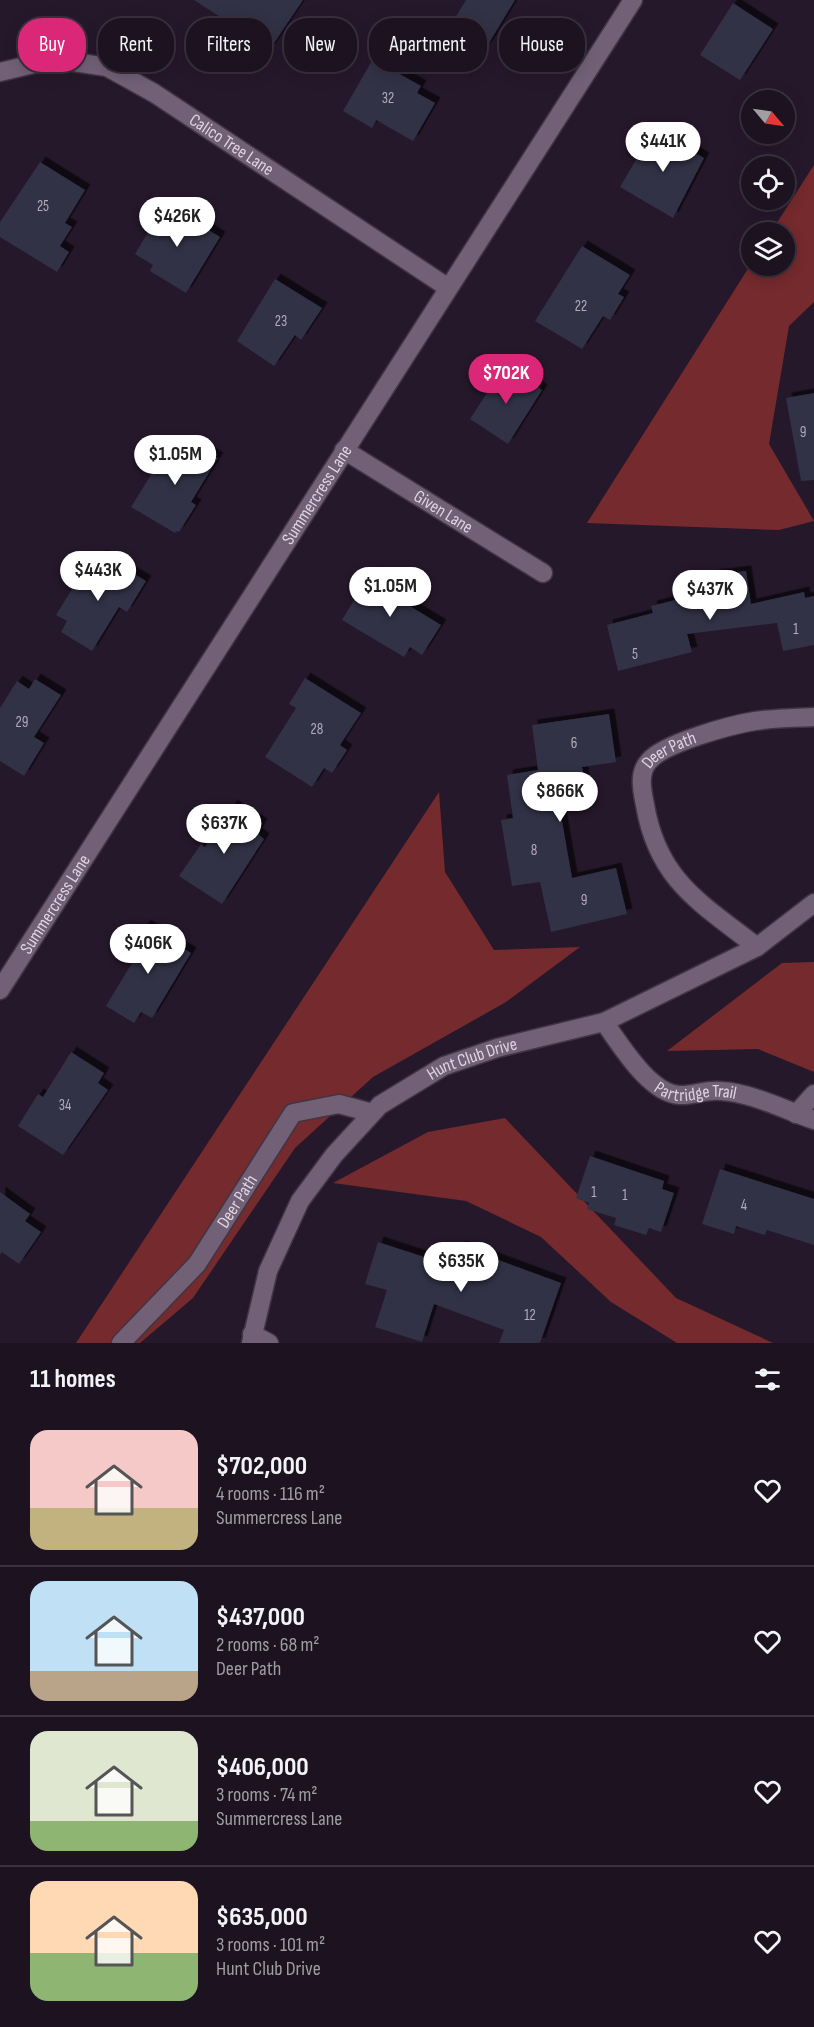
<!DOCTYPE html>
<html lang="en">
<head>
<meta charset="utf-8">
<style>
	:root { --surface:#1c1220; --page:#29202d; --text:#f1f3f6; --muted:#a09ea5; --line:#3a323e; --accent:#db2777 }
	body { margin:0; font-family:"Sofia Sans Condensed",sans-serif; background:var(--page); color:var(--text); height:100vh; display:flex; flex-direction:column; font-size:22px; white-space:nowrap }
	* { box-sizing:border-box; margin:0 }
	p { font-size:20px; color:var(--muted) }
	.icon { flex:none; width:33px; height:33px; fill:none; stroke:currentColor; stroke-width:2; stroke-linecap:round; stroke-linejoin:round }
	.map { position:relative; height:1343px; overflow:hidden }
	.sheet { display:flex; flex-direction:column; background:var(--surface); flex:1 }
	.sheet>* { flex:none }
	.banner { position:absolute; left:18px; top:18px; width:778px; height:54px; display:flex; gap:12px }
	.needle { width:39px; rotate:119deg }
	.buttons { position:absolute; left:741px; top:90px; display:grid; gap:12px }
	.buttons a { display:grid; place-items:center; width:54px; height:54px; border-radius:50%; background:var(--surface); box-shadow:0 3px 15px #0003,0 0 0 2px var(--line); font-size:30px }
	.price { position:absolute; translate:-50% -51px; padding:0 14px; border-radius:21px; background:#fff; color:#222; font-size:20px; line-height:39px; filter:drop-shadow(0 2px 3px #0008) }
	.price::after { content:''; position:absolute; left:50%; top:36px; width:18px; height:14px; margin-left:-9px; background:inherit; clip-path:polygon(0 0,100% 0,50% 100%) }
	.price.on { background:var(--accent); color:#fff }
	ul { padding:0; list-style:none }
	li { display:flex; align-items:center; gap:18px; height:150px; padding:0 30px }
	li+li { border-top:2px solid var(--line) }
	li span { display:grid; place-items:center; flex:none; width:168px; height:120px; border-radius:18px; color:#555 }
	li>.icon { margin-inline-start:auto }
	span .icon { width:72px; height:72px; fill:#fffc; stroke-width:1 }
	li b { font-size:26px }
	h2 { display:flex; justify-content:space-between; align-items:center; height:72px; padding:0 30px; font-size:26px }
	.pill { padding:0 21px; border-radius:24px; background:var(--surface); box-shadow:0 3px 15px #0003,0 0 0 2px var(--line); font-size:21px; line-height:54px }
	.pill.on { background:var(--accent); color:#fff }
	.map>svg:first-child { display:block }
	.forest { fill:#752a2d }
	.building { fill:#323047; filter:url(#shadow) }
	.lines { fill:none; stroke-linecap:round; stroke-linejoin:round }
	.minor-casing { stroke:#413544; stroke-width:21 }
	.minor { stroke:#726077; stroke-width:18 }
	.labels { text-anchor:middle; stroke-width:4.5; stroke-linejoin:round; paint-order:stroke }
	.number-label { font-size:15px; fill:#b3abba }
	.street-label { font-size:18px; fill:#ded4e1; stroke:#0c060e }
</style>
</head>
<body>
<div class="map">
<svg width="814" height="1343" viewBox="0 0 814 1343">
	<defs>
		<filter id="shadow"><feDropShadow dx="5.5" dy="-5.5" stdDeviation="0" flood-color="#0009"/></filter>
	</defs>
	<rect width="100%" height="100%" fill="#26182b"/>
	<g class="forest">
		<polygon points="814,165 814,302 789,326 769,444 814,521 779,530 587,523 751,264 784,266 784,232 771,232"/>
		<polygon points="439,792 445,872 494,950 580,947 506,1002 373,1077 295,1148 193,1298 140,1343 76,1343"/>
		<polygon points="814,962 814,1072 758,1049 667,1051 782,963"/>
		<polygon points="505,1118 676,1298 773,1343 677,1343 611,1302 541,1237 466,1201 333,1183 428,1132"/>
	</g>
	<g class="building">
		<polygon points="194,0 303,0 270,49"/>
		<polygon points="466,0 515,0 486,48 450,26"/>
		<polygon points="733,3 773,29 740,80 700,55"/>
		<polygon points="373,59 421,86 417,93 435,103 413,141 376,120 372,128 343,111"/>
		<polygon points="654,129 704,158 673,218 620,187"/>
		<polygon points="40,162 85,190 65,223 72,227 60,246 69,252 57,272 0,237 0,222"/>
		<polygon points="165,204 220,237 186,293 150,271 153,265 135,254"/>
		<polygon points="582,246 630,275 618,294 624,297 610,320 603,316 582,349 535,321"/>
		<polygon points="275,279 322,308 301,340 295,335 274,366 237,341"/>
		<polygon points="505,365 542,390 508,444 470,419"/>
		<polygon points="814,393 814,480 801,481 786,398"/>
		<polygon points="190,441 218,458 191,502 196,505 179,532 176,531 175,533 131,507 170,444 183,452"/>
		<polygon points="101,555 146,581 127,612 119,607 92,651 61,632 67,621 56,615 77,581 83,585"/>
		<polygon points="746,571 751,604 804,592 805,598 814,596 814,645 783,651 777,623 687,634 692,652 618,671 607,625 653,613 651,606 700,594 699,587 714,585 713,575"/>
		<polygon points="371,572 405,592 400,600 441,625 422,655 410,647 404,657 342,620"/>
		<polygon points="305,678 361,713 340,745 347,750 332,773 324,768 312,787 265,757 296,708 289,704"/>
		<polygon points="35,679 61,695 34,737 44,743 24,776 0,761 0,708 17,681 29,689"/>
		<polygon points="609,714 616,762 582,767 587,800 559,804 572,878 616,868 627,914 551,932 540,882 512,886 501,820 513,818 507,775 538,770 532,725"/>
		<polygon points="232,805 262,824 257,833 264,839 222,904 179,876 201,844 205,847"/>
		<polygon points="145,925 191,953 152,1018 141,1012 134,1023 106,1006 135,958 127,953"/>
		<polygon points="71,1052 104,1073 98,1083 108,1090 63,1155 18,1126 38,1094 43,1097"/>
		<polygon points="590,1156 664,1181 662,1189 674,1193 661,1232 649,1228 646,1235 614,1225 616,1218 587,1209 589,1203 576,1198"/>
		<polygon points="720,1169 814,1199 814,1245 767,1230 765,1235 736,1226 734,1234 702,1224"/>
		<polygon points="0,1192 30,1214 25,1221 41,1232 19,1264 2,1252 0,1255"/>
		<polygon points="378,1242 452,1266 460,1246 561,1283 540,1343 499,1343 504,1330 434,1304 422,1342 375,1327 387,1290 365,1284"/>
	</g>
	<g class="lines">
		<g class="minor-casing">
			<g id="minor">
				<path id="s1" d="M0 72 54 59 107 67 154 93 447 287"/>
				<path id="s2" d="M344 450 543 573"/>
				<path id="s3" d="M757 947C701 903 658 881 645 805 642 790 638 773 649 761 664 743 731 725 755 721 774 718 794 718 814 717"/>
				<path id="s4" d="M0 990 633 0"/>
				<path id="s5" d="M604 1022C620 1044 649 1093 679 1095 693 1096 707 1089 721 1091 752 1093 785 1110 814 1120"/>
				<polyline points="796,1114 814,1094"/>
				<polyline points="252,1334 269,1343"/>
				<path id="s6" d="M121 1343 197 1264 293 1113 339 1104 372 1113"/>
				<path id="s7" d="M251 1343 268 1271 300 1201 334 1155 380 1105 444 1066 497 1048 604 1022 757 947 814 903"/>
			</g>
		</g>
		<use href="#minor" class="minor"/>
	</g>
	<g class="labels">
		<g class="number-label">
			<text x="388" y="103">32</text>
			<text x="43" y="211">25</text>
			<text x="581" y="311">22</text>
			<text x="281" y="326">23</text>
			<text x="803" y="437">9</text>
			<text x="796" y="634">1</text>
			<text x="635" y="659">5</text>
			<text x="22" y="727">29</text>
			<text x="317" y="734">28</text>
			<text x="574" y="748">6</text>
			<text x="534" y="855">8</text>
			<text x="584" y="905">9</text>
			<text x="65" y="1110">34</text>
			<text x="594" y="1197">1</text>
			<text x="625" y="1200">1</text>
			<text x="744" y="1210">4</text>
			<text x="530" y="1320">12</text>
		</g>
		<g class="street-label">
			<text dy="6" stroke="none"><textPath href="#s1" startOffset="256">Calico Tree Lane</textPath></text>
			<text dy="6" stroke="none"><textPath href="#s4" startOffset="588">Summercress Lane</textPath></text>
			<text dy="6" stroke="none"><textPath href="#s2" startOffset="117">Given Lane</textPath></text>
			<text dy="6" stroke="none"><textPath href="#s3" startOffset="256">Deer Path</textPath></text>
			<text dy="6" stroke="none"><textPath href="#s4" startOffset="102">Summercress Lane</textPath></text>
			<text dy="6" stroke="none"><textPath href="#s7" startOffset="380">Hunt Club Drive</textPath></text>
			<text dy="6" stroke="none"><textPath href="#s5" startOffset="124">Partridge Trail</textPath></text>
			<text dy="6" stroke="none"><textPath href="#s6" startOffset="184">Deer Path</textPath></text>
		</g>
	</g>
</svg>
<div class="buttons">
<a><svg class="needle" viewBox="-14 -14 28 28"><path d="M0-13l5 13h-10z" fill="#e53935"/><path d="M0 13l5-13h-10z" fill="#a09ea5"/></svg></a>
<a><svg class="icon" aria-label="locate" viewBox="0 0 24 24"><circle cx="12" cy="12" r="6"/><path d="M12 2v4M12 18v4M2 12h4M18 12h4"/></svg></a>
<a><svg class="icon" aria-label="layers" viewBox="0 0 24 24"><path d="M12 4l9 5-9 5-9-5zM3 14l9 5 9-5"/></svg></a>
</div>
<b class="price" style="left:663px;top:173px">$441K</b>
<b class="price" style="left:177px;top:248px">$426K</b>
<b class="price on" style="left:506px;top:405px">$702K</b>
<b class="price" style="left:175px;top:486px">$1.05M</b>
<b class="price" style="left:98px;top:602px">$443K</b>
<b class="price" style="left:390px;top:618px">$1.05M</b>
<b class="price" style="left:710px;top:621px">$437K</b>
<b class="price" style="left:560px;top:823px">$866K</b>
<b class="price" style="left:224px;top:855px">$637K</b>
<b class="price" style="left:148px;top:975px">$406K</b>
<b class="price" style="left:461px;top:1293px">$635K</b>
<div class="banner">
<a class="pill on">Buy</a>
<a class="pill">Rent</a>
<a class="pill">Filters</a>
<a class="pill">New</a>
<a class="pill">Apartment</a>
<a class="pill">House</a>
</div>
</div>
<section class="sheet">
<h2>11 homes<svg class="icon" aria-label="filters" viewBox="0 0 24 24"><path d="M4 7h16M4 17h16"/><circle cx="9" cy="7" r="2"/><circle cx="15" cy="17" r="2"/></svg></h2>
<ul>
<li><span style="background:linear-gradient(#f6c9c9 65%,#c2b280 0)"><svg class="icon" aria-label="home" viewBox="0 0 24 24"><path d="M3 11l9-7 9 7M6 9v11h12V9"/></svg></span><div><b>$702,000</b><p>4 rooms · 116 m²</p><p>Summercress Lane</p></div><svg class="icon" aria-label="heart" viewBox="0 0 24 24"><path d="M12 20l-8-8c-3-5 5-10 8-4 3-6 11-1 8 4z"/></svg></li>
<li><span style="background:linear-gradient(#bfe0f5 75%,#b9a48a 0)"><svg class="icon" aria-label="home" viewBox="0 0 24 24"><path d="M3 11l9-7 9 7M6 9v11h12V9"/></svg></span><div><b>$437,000</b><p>2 rooms · 68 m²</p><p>Deer Path</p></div><svg class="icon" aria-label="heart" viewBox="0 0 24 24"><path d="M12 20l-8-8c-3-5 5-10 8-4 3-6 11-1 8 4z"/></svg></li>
<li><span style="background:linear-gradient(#dfe7d0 75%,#8fb573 0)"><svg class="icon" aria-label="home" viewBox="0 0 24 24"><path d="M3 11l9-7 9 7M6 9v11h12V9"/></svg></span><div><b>$406,000</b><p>3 rooms · 74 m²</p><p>Summercress Lane</p></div><svg class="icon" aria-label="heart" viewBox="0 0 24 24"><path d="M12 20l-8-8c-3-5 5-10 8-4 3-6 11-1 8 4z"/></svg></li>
<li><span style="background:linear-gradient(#ffd9b3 60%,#8fb573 0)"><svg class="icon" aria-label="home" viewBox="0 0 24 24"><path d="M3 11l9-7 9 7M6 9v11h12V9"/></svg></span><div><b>$635,000</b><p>3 rooms · 101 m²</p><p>Hunt Club Drive</p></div><svg class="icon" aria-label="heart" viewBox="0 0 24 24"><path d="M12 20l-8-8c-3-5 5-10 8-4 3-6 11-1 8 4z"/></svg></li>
</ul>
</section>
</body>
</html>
